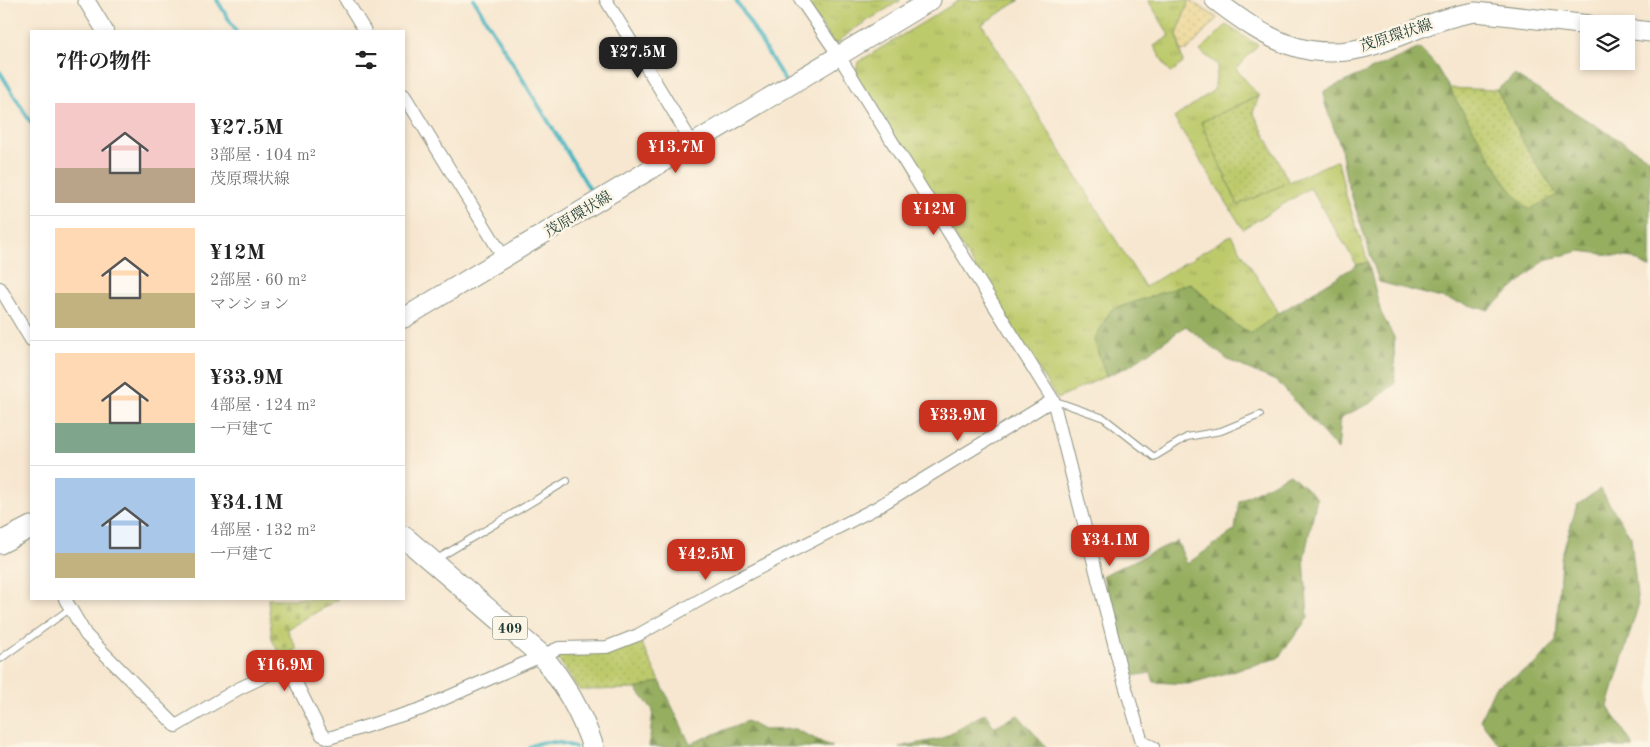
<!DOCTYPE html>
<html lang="ja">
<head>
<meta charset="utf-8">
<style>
	:root { --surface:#fff; --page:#f6f6f6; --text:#222; --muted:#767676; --line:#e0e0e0; --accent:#c8321e }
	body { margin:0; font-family:"Old Standard TT","Noto Serif JP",serif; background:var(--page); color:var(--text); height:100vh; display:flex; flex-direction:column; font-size:19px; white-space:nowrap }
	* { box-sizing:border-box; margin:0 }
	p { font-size:16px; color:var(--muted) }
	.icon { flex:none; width:28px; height:28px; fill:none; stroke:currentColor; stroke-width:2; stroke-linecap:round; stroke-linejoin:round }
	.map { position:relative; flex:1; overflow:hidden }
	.sheet { position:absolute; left:30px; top:30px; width:375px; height:570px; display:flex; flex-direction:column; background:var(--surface); border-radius:0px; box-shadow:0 2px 8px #0003 }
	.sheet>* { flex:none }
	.tools { position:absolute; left:1580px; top:15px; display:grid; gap:10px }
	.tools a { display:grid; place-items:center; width:55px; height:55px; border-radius:0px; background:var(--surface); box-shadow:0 2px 8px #0003; font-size:25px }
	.price { position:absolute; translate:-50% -42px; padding:0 11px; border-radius:10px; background:var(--accent); color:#fff; font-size:16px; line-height:32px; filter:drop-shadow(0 1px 2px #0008) }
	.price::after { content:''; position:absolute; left:50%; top:30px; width:15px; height:11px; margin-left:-8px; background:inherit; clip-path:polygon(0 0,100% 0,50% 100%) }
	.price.selected { background:#222; color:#fff }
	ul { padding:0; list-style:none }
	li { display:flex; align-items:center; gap:15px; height:125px; padding:0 25px }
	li+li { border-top:1px solid var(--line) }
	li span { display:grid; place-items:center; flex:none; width:140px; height:100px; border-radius:0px; color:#555 }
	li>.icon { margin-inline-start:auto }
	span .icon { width:60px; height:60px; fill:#fffc; stroke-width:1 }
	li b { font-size:21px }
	h2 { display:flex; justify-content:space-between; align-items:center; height:60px; padding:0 25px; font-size:21px }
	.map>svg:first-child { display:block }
	.grass { fill:url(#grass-tufts); stroke:#6e8450 }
	.forest { fill:url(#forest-firs); stroke:#5a764a }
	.sand { fill:url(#sand-dots); stroke:#868c69 }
	.cemetery { fill:url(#cemetery-stones); stroke:#6e8450 }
	.garden { fill:url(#garden-dots); stroke:#6e8450 }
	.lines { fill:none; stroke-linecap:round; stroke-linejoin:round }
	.stream { stroke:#48b6c2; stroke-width:4 }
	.service-casing { stroke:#8b9282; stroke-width:8 }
	.minor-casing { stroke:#8b9282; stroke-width:14 }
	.tertiary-casing { stroke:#8b9282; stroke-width:18 }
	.secondary-casing { stroke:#8b9282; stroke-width:21 }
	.trunk-casing { stroke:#8b9282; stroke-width:23 }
	.service { stroke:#fff; stroke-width:6 }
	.minor { stroke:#fff; stroke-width:12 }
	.tertiary { stroke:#fff; stroke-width:16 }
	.secondary { stroke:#fff; stroke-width:19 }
	.trunk { stroke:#fff; stroke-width:21 }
	.labels { text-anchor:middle; stroke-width:5; stroke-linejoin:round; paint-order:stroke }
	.shield { fill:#fcf5e5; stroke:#617469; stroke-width:1 }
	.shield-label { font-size:14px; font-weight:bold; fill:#1f3d34 }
	.street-label { font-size:15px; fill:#1f3d34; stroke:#fcf5e5 }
</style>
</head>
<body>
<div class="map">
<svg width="1650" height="747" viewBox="0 0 1650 747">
	<defs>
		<pattern id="grass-tufts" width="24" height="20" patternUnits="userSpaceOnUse" patternTransform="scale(1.25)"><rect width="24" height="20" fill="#bdca6c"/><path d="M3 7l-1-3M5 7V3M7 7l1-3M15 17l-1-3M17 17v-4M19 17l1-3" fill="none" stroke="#a2ae5e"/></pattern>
		<pattern id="forest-firs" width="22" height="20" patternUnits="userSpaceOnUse" patternTransform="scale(1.25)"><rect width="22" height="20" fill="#96ae60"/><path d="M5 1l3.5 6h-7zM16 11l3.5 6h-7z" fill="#7a8f50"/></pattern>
		<pattern id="sand-dots" width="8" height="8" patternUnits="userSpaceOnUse" patternTransform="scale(1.25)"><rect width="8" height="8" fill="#eeda9e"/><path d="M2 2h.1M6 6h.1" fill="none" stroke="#ccbc89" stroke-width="1.8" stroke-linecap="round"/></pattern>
		<pattern id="cemetery-stones" width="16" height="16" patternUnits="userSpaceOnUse" patternTransform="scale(1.25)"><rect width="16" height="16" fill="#bdca6c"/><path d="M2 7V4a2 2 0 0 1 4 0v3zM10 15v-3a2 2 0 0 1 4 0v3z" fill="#a2ae5e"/></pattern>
		<pattern id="garden-dots" width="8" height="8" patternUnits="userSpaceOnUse" patternTransform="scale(1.25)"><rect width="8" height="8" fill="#bdca6c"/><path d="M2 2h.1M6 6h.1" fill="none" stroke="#a2ae5e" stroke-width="1.8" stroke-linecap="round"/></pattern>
	</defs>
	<rect width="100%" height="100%" fill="#fcf5e5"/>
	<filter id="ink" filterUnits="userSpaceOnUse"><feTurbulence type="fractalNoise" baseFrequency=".02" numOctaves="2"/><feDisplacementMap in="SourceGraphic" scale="10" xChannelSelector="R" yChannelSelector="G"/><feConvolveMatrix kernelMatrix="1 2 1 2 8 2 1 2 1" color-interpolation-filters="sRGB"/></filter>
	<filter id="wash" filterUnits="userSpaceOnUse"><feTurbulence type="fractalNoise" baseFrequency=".0096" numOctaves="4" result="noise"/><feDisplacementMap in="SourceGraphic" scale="20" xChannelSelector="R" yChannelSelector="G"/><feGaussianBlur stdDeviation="1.12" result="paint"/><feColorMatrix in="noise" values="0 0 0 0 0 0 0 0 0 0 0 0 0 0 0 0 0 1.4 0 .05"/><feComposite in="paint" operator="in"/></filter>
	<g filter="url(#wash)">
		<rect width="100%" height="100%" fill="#f7e7d0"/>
		<g class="grass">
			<polygon points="804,0 901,0 851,31 835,45"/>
			<polygon points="960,0 1020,0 982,24 1145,287 1231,235 1279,313 1252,333 1237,326 1190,283 1150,298 1094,340 1106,376 1057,399 855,76 858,62"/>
			<polygon points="1148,0 1189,0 1177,35 1183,63 1170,73 1154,46 1170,36"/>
			<polygon points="1226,25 1258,45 1236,69 1259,96 1201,122 1238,205 1338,160 1345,192 1368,262 1357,265 1310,188 1243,229 1174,118 1214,90 1218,65 1200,51"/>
		</g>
		<g class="forest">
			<polygon points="1420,48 1436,66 1507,185 1557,195 1529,153 1497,90 1514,75 1650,159 1650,268 1633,258 1580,251 1545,260 1488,310 1379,282 1346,178 1341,148 1325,104 1324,91"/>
			<polygon points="1368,262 1381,313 1394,337 1395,383 1371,403 1341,417 1338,450 1278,382 1228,360 1186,326 1129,366 1106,376 1094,340 1111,310 1190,283 1237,326 1252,333 1279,313 1357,265"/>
			<polygon points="1290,474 1317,498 1304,558 1308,618 1278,658 1188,684 1154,682 1151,673 1125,677 1103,575 1177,541 1187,564 1235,530 1239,501"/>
			<polygon points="1600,489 1631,537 1638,606 1608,706 1634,747 1501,747 1480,720 1495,687 1535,665 1556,641 1561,558 1577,505"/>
			<polygon points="660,681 690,744 747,721 763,730 795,729 832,747 649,747 653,710 636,689"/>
			<polygon points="985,713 994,727 1018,715 1046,747 899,747 940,739"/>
		</g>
		<polygon class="sand" points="1189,0 1217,18 1188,50 1181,51 1177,35"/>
		<polygon class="cemetery" points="268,599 339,599 287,629 297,649 283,659 272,640"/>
		<g class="garden">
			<polygon points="1449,88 1497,90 1529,153 1557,195 1528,210 1507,185"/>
			<polygon points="1259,96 1253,112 1289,182 1238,205 1201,122"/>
			<polygon points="640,640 660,681 636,689 579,690 553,651"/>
		</g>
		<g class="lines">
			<g class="stream">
				<polyline points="217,0 236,31"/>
				<polyline points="474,0 594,196"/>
				<polyline points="736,0 785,81"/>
				<polyline points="0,72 31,123"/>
				<path d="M529 747C544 739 559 741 575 747"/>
			</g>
		</g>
	</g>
	<g filter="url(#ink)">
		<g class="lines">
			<g class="service-casing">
				<g id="service">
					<polyline points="1053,400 1104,418 1154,457 1187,437 1221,431 1260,415"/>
					<polyline points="437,559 567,481"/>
					<polyline points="0,659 71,608"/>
				</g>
			</g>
			<g class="minor-casing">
				<g id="minor">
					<polyline points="346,0 365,31"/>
					<polyline points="606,0 693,144"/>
					<polyline points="801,0 839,56 1053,400 1122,675 1142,742 1153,747"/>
					<polyline points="404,95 504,258"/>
					<polyline points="0,288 31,340"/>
					<polyline points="65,599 86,635 176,726 238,689 282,668 295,681 322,735 329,738 421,709 559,648 607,647 638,635 730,583 876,508 1053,400"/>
				</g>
			</g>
			<g class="tertiary-casing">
				<polyline id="tertiary" points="86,0 105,31"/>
			</g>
			<g class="secondary-casing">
				<g id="secondary">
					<path d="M1215 0C1265 38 1308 66 1374 45 1408 34 1440 17 1476 12L1589 25"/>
					<polyline points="1626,29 1650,32"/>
					<polyline points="404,318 931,0"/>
				</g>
			</g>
			<g class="trunk-casing">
				<g id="trunk">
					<path d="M404 537 541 655C565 683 581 712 593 747"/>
					<polyline points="0,543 31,527"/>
				</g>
			</g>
			<use href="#service" class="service"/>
			<use href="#minor" class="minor"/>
			<use href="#tertiary" class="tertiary"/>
			<use href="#secondary" class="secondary"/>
			<use href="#trunk" class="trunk"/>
		</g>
	</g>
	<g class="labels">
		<rect class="shield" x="492.5" y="616.5" width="35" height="23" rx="4"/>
		<g class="shield-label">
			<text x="510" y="633">409</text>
		</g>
		<g class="street-label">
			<text transform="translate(1396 35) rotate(-18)" y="5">茂原環状線</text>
			<text transform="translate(578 214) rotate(-31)" y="5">茂原環状線</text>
		</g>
	</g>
</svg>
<div class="tools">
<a><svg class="icon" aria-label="layers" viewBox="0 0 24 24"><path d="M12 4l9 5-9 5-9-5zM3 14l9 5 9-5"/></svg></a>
</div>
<b class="price selected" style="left:638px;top:79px">¥27.5M</b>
<b class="price" style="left:676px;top:174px">¥13.7M</b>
<b class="price" style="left:934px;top:236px">¥12M</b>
<b class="price" style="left:958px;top:442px">¥33.9M</b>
<b class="price" style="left:1110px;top:567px">¥34.1M</b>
<b class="price" style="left:706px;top:581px">¥42.5M</b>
<b class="price" style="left:285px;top:692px">¥16.9M</b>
<section class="sheet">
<h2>7件の物件<svg class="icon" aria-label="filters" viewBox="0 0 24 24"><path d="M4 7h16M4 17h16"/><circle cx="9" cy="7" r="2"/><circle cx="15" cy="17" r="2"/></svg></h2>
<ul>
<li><span style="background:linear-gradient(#f6c9c9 65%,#b9a48a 0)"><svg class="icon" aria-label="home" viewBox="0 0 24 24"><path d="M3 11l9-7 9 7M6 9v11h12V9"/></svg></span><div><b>¥27.5M</b><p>3部屋 · 104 m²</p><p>茂原環状線</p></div></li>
<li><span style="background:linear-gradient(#ffd9b3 65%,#c2b280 0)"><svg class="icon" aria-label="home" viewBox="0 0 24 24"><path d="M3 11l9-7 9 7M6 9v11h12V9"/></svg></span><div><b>¥12M</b><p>2部屋 · 60 m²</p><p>マンション</p></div></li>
<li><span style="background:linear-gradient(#ffd9b3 70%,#7fa58c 0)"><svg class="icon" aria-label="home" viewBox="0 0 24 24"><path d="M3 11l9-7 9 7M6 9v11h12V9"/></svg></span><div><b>¥33.9M</b><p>4部屋 · 124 m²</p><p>一戸建て</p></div></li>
<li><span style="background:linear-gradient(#a9c7e8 75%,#c2b280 0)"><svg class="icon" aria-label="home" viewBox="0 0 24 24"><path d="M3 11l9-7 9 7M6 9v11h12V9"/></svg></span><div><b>¥34.1M</b><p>4部屋 · 132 m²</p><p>一戸建て</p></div></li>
</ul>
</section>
</div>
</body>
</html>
